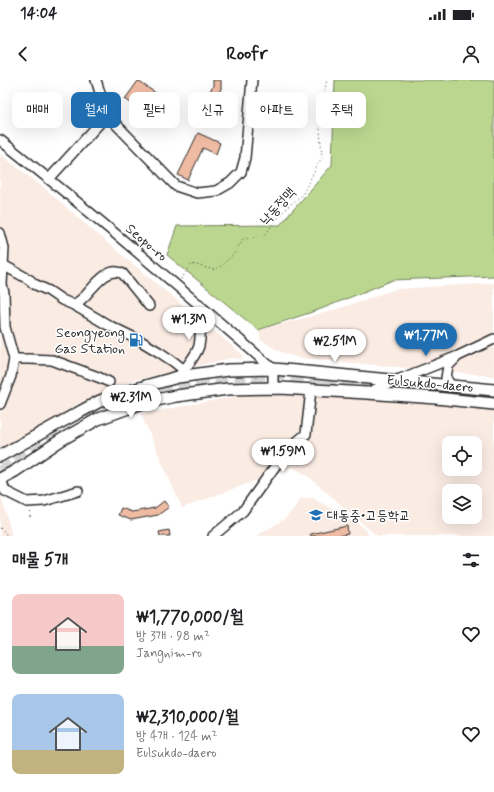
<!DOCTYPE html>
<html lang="ko">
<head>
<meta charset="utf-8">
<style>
	:root { --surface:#fff; --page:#f6f6f6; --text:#202124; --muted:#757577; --accent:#1f6fb2 }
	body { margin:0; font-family:Mynerve,"Poor Story",sans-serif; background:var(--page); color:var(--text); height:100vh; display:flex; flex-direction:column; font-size:15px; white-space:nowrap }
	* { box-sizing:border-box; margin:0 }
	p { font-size:13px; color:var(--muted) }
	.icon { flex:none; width:22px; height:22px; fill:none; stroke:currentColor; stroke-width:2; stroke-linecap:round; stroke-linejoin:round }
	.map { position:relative; height:456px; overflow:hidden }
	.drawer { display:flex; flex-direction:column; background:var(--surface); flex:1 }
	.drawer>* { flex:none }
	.banner { position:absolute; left:12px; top:12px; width:470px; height:36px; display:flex; gap:8px }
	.tools { position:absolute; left:442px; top:356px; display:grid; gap:8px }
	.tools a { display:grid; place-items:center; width:40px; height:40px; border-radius:8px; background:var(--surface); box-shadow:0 4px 16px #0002; font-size:20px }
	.price { position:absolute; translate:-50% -34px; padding:0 9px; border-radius:14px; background:#fff; color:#222; font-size:13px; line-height:26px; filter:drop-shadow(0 1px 2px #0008) }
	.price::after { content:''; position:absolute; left:50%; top:24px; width:12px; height:9px; margin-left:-6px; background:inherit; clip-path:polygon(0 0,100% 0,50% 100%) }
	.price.selected { background:var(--accent); color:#fff }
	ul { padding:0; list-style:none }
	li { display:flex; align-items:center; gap:12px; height:100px; padding:0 12px }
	li span { display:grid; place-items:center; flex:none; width:112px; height:80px; border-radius:8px; color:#555 }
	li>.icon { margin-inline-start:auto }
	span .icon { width:48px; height:48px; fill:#fffc; stroke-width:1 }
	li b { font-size:17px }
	h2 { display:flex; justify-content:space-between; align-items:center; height:48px; padding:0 12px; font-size:17px }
	.pill { padding:0 14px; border-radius:8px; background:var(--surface); box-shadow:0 4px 16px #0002; font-size:14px; line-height:36px }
	.pill.selected { background:var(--accent); color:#fff }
	.status { display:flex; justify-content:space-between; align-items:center; height:28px; padding:0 20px; background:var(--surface); direction:ltr }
	.status svg { height:11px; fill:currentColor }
	header { display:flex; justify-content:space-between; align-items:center; height:52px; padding:0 12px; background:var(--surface); font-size:18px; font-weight:700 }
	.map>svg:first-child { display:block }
	.built { fill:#faebe3; fill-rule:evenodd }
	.green { fill:#bbd78f; stroke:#73815d }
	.building { fill:#f0bba3; stroke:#2b2b2b }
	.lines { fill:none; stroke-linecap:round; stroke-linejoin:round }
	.highway-tunnel { stroke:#d5d5d5; stroke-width:13; stroke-dasharray:13 6; stroke-linecap:butt }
	.minor-casing { stroke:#2b2b2b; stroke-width:12 }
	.major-casing { stroke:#2b2b2b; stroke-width:14 }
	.path { stroke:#2b2b2b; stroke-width:1; stroke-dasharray:1 3; stroke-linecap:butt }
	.minor { stroke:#fff; stroke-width:9 }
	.major { stroke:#fff; stroke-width:11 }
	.labels { text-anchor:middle; stroke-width:3; stroke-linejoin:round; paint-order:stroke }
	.street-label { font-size:14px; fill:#2b2b2b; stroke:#fff }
	.poi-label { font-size:14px; fill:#2b2b2b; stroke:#fff; text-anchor:end }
</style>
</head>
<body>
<div class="status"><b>14:04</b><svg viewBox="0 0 49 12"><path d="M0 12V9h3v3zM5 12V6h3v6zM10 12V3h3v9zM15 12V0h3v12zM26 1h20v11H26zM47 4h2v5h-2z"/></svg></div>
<header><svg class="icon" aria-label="back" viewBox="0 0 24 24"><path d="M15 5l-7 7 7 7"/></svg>Roofr<svg class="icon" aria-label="person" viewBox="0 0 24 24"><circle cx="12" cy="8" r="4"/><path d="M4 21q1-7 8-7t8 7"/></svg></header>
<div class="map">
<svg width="494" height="456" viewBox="0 0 494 456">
	<rect width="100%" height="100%" fill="#fff"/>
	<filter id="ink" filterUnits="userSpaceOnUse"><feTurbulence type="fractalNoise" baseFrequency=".025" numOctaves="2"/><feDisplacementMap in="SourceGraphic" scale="8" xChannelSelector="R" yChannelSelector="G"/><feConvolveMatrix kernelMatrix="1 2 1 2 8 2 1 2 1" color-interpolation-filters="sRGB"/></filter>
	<g filter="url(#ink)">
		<g class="built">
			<polygon points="0,74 43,107 99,156 243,275 242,279 231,278 135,300 116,307 74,326 49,342 17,359 0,370"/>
			<polygon points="494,203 494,296 300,278 289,275 279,271 261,260 258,250 328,232 396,209"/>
			<path d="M325 314 494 328V456H377L308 396 292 387 182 428 141 334 244 315ZM449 363H475V389H449ZM449 411H475V437H449Z"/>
			<polygon points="0,412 12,456 0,456"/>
			<polygon points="301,418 312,418 358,443 366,450 369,456 256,456 285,439 294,429"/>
		</g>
		<polygon class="green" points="335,0 494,0 494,196 393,200 321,229 258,250 167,175 177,146 280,145 332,85"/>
		<g class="building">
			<polygon points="213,0 221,0 221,9 202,40 195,36 213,6"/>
			<polygon points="138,1 166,20 160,29 140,15 134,25 125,19"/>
			<polygon points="198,53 220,63 216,74 203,68 188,100 178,95"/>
			<polygon points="164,421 169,427 158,435 131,440 118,435 121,428 132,432 155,428"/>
			<polygon points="347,446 348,454 338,456 311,456 310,454"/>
			<polygon points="169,450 170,456 160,456 159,452"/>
		</g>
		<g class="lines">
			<g class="highway-tunnel">
				<polyline points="323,301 376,305 494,316"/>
				<polyline points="88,340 113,325 136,318 158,313 232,302 282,301 331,306"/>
				<polyline points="0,392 4,390 62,354"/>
			</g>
			<g class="minor-casing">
				<g id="minor">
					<polyline points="107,35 176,106 197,113 216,111 230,103 241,92 245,78 252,0"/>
					<path d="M0 60C93 133 184 211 273 289V308"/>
					<polyline points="49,99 107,35 96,0"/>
					<polyline points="0,153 4,168 2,205 4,213 5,247 14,279 11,296 0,324"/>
					<polyline points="3,185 30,200 34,204 49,211 62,220 74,225 108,245 139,260 159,272 174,282 184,290"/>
					<path d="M74 225C78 222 81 220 84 217 94 207 108 185 123 194L149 226"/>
					<polyline points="14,279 29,279 52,280 98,297 109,302"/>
					<path d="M180 295C187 286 196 276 199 266 202 252 200 238 199 224"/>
					<polyline points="451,306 446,298 448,286 456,278"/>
					<polyline points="367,313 395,301 458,276 494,259"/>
					<polyline points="1,399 5,411 27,422 44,421 78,411"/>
					<polyline points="213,456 243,431 286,371 306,354 311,310"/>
				</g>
			</g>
			<g class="major-casing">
				<g id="major">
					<polyline points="0,376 54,346 100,321 149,305 178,297 228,290 273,289 296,291 494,310"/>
					<polyline points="0,399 15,391 61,360 98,339 142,323 176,316 228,309 280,308 367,313 436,318 494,324"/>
				</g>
			</g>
			<g class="path">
				<polyline points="181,199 192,184 214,190 220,187 234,174 243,159 265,155 285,129 302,115 322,77 319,36 327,0"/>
				<polyline points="30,437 31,429"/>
				<polyline points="0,448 5,452 7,456"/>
			</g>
			<use href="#minor" class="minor"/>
			<use href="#major" class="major"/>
		</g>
	</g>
	<defs>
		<g id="fuel-bare" transform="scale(1.08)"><path d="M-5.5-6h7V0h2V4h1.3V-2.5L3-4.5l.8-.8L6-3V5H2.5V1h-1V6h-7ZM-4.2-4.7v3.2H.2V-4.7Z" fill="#1f6fb2" stroke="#fff" stroke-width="2.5" paint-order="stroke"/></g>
		<g id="school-bare" transform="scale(1.08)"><path d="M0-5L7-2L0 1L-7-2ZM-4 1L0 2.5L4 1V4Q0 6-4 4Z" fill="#1f6fb2" stroke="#fff" stroke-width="2.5" paint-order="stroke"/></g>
	</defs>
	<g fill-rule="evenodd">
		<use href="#fuel-bare" x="136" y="260"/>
		<use href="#school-bare" x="316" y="435"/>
	</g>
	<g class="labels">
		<g class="street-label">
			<text transform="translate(277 126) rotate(-48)" y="5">낙동정맥</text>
			<text transform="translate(147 162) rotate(40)" y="5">Seopo-ro</text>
			<text transform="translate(430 303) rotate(5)" y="5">Eulsukdo-daero</text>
		</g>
		<g class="poi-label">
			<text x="125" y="257">Seongyeong<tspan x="125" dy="16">Gas Station</tspan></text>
			<text x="327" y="440" text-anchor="start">대동중•고등학교</text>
		</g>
	</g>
</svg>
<div class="tools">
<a><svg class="icon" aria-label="locate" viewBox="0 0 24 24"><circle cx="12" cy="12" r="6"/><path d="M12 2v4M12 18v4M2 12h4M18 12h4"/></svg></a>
<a><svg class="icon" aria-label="layers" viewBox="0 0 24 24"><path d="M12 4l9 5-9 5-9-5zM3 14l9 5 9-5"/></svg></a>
</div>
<b class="price" style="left:189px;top:261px">₩1.3M</b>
<b class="price selected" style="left:426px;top:277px">₩1.77M</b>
<b class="price" style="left:335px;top:283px">₩2.51M</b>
<b class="price" style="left:131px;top:339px">₩2.31M</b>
<b class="price" style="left:283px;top:393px">₩1.59M</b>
<div class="banner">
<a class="pill">매매</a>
<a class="pill selected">월세</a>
<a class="pill">필터</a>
<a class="pill">신규</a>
<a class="pill">아파트</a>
<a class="pill">주택</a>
</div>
</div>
<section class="drawer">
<h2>매물 5개<svg class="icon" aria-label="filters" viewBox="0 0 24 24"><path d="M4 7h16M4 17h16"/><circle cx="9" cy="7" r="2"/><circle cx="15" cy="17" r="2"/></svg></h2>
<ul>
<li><span style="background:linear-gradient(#f6c9c9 65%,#7fa58c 0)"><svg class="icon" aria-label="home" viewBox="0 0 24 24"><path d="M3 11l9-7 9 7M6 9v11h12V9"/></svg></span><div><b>₩1,770,000/월</b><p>방 3개 · 98 m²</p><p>Jangnim-ro</p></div><svg class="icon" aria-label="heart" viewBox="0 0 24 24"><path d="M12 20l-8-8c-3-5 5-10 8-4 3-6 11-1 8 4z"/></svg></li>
<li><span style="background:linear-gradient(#a9c7e8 70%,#c2b280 0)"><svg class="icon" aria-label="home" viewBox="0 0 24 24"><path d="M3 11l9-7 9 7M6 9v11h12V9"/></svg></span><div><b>₩2,310,000/월</b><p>방 4개 · 124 m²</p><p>Eulsukdo-daero</p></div><svg class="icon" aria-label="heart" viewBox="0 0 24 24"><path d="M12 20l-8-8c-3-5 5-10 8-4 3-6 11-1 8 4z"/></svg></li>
</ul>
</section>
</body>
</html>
